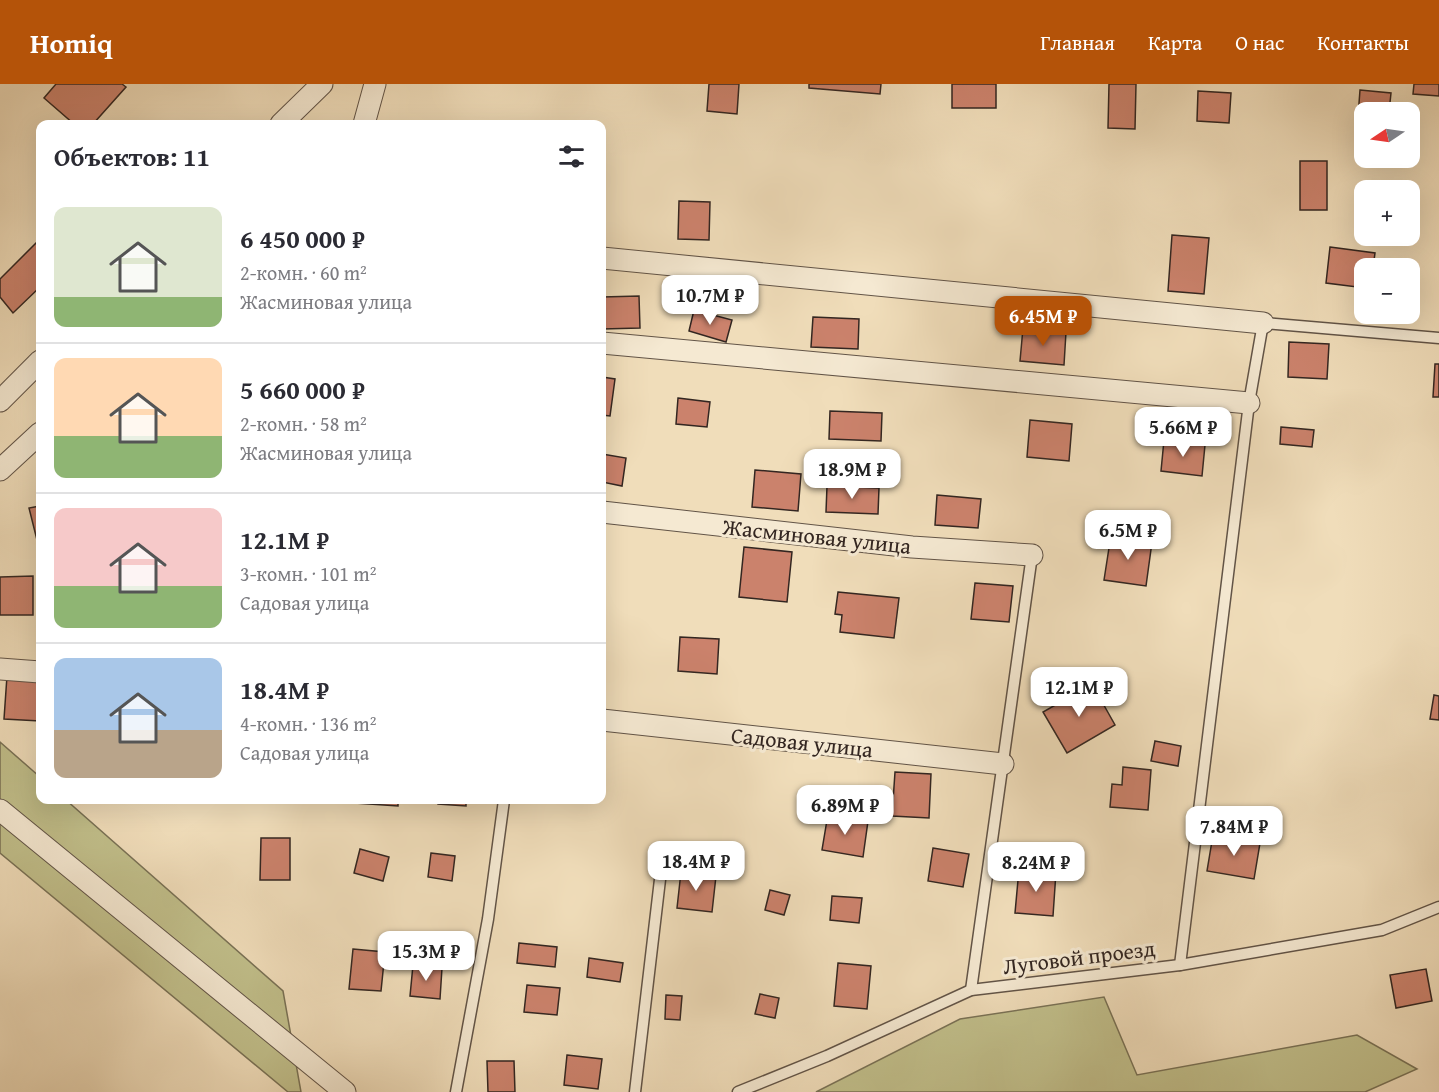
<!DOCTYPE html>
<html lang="ru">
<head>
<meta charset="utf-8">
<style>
	:root { --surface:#fff; --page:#f2f2f3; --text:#2b2b33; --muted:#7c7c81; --line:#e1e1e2; --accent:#b45309 }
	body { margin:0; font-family:"Gentium Book Plus",serif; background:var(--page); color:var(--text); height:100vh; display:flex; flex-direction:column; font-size:22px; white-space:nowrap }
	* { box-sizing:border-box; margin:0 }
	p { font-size:20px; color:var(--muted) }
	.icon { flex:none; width:33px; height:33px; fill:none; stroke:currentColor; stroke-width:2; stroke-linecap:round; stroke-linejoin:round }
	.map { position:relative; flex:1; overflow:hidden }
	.side { position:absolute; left:36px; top:36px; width:570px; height:684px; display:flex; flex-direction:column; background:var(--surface); border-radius:12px; box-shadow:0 6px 24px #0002 }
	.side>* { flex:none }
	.needle { width:39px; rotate:257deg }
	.controls { position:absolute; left:1354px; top:18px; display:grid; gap:12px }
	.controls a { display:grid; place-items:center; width:66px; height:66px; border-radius:12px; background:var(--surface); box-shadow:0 6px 24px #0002; font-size:30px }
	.price { position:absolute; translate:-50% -51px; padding:0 14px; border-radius:12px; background:#fff; color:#222; font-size:20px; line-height:39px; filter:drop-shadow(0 2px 3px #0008) }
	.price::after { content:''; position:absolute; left:50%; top:36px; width:18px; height:14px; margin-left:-9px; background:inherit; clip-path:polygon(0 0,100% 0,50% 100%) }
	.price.on { background:var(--accent); color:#fff }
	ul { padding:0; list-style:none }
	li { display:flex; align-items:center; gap:18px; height:150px; padding:0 18px }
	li+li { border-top:2px solid var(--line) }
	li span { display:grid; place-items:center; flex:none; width:168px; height:120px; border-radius:12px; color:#555 }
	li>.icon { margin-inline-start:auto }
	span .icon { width:72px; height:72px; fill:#fffc; stroke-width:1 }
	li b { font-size:26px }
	h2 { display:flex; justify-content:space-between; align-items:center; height:72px; padding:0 18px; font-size:26px }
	header { display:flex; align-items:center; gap:36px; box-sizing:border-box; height:84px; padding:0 30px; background:var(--accent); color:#fff }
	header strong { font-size:28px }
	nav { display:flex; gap:33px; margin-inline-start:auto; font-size:21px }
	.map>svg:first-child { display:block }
	.green { fill:#c1bf8b; stroke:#7a7256; stroke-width:1.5 }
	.building { fill:#cb826c; stroke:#332621; stroke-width:1.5 }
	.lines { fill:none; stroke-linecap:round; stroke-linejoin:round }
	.service-casing { stroke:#625447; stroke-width:13 }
	.minor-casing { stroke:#625447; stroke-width:23 }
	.service { stroke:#f5e9d2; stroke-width:10 }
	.minor { stroke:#f5e9d2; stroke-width:21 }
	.labels { text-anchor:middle; stroke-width:6; stroke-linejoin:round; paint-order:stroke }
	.street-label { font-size:22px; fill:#332621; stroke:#f5e9d2 }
</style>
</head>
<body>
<header>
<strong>Homiq</strong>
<nav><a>Главная</a><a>Карта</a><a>О нас</a><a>Контакты</a></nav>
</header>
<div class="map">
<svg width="1439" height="1008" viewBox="0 0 1439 1008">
	<rect width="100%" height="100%" fill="#f0ddba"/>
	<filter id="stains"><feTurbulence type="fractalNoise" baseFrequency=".00333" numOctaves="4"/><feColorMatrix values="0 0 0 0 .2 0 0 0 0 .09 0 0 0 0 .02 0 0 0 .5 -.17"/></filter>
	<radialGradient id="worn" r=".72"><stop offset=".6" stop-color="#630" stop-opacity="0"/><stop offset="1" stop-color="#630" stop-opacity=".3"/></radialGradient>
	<g class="green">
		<polygon points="0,658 40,693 40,716 66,716 283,907 301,1008 288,1008 0,769"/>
		<polygon points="1104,913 1137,991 1357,951 1417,985 1365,1008 816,1008 960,935"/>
	</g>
	<g class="building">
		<polygon points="56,0 122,0 126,3 93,40 74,40 44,14"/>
		<polygon points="709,0 739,0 737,30 707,27"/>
		<polygon points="809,0 881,0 880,10 809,4"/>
		<rect x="952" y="0" width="44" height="24"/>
		<polygon points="1109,0 1136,0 1135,45 1108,44"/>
		<polygon points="1414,0 1439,0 1439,12 1413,10"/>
		<polygon points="1360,6 1391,9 1389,28 1365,28 1365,47 1357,46"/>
		<polygon points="1198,7 1231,9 1229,39 1197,37"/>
		<rect x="1300" y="77" width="27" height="49"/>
		<polygon points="679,117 710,118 709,156 678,155"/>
		<polygon points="1172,151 1209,154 1204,210 1168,207"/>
		<polygon points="40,155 40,203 13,229 0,213 0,195"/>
		<polygon points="1330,163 1375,169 1373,184 1365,184 1365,204 1326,199"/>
		<polygon points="639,212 640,244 602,245 602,213"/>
		<polygon points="694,226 732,236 726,258 689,247"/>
		<polygon points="813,233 859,235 858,265 811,263"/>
		<polygon points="1023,244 1066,248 1064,281 1020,277"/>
		<polygon points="1289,258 1329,260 1327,295 1288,293"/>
		<polygon points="1435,280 1439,280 1439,313 1433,313"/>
		<polygon points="602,293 615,295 610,332 602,331"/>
		<polygon points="678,314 710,318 707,343 676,340"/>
		<polygon points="830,327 882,329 881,357 829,355"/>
		<polygon points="1030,336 1072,340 1069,377 1027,373"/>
		<polygon points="1281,343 1314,346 1312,363 1280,360"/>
		<polygon points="1164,356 1205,361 1202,392 1161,387"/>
		<polygon points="602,370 626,374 622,402 602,398"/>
		<polygon points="755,386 801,390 798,427 752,423"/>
		<polygon points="827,402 879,404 878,430 826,428"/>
		<polygon points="937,411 981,415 978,444 935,441"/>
		<polygon points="40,422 40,455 37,456 29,424"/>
		<polygon points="1111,451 1152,458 1146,502 1104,496"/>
		<polygon points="744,463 792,468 787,518 739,513"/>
		<polygon points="33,492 33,531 0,531 0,493"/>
		<polygon points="975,499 1013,502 1009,538 971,535"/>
		<polygon points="838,508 899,514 894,554 840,548 842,531 835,530"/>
		<polygon points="680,553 719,555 717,590 678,587"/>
		<polygon points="7,592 40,594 40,637 4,635"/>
		<polygon points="1092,600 1115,641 1067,669 1043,628"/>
		<polygon points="1434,611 1439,612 1439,636 1430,635"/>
		<polygon points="1155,657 1181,662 1178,682 1151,677"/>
		<polygon points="1123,683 1151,686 1148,726 1110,723 1112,700 1122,701"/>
		<polygon points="895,688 931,690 929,734 892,732"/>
		<polygon points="356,716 398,716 398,722 355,719"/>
		<polygon points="438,716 466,716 466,722 438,720"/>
		<polygon points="828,730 868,737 863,773 822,766"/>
		<polygon points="1213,751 1260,759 1254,795 1207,787"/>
		<polygon points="261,754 290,754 290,796 260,796"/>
		<polygon points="933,764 969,770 963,803 928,797"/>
		<polygon points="360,765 389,773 383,797 354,789"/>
		<polygon points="431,769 455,772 452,797 428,793"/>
		<polygon points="1019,785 1056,788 1053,832 1015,829"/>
		<polygon points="681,788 716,792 712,828 677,824"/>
		<polygon points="770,806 790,811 784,831 765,826"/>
		<polygon points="832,812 862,814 859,839 830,836"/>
		<polygon points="519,859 557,863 555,883 517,879"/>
		<polygon points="353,865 385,868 381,907 349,905"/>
		<polygon points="589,874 623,879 620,898 587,893"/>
		<polygon points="838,879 871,882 867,925 834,922"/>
		<polygon points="413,881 442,884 440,915 410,912"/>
		<polygon points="1426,885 1432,917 1396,924 1390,891"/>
		<polygon points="527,901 560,904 557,931 524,928"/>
		<polygon points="760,910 779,914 775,934 755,930"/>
		<polygon points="666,911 682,912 680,936 665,935"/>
		<polygon points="567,971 602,975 598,1005 564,1001"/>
		<polygon points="487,977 514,977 515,1008 488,1008"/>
	</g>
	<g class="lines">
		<g class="service-casing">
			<g id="service">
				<polyline points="1180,881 1249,319 1263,239 1439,254"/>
				<polyline points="971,906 1032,471"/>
				<polyline points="456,1008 488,835 504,716"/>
				<polyline points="635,1008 661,787"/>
				<polyline points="738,1008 827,972 971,906 1180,881 1382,846 1439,823"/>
			</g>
		</g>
		<g class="minor-casing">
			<g id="minor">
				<polyline points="281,40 322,0"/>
				<polyline points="364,40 375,0"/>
				<polyline points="602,174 1263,239"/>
				<polyline points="602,259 1249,319"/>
				<polyline points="0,317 40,277"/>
				<polyline points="0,386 40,349"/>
				<polyline points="602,428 912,463 1032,471"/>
				<polyline points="0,585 40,588"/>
				<polyline points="602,636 1003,680"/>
				<polyline points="0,726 345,1008"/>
			</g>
		</g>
		<use href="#service" class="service"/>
		<use href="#minor" class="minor"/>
	</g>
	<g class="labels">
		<g class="street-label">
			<text transform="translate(817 452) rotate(6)" y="8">Жасминовая улица</text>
			<text transform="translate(802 658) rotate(6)" y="8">Садовая улица</text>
			<text transform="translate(1079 873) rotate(-7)" y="8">Луговой проезд</text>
		</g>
	</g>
	<rect width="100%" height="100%" filter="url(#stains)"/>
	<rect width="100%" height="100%" fill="url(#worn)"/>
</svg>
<div class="controls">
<a><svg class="needle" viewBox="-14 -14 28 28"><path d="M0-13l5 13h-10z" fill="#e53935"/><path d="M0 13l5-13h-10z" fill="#7c7c81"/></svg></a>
<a>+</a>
<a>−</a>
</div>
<b class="price" style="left:710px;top:242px">10.7M ₽</b>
<b class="price on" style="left:1043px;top:263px">6.45M ₽</b>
<b class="price" style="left:1183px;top:374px">5.66M ₽</b>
<b class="price" style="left:852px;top:416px">18.9M ₽</b>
<b class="price" style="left:1128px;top:477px">6.5M ₽</b>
<b class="price" style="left:1079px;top:634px">12.1M ₽</b>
<b class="price" style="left:845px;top:752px">6.89M ₽</b>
<b class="price" style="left:1234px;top:773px">7.84M ₽</b>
<b class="price" style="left:696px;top:808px">18.4M ₽</b>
<b class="price" style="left:1036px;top:809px">8.24M ₽</b>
<b class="price" style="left:426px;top:898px">15.3M ₽</b>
<section class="side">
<h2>Объектов: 11<svg class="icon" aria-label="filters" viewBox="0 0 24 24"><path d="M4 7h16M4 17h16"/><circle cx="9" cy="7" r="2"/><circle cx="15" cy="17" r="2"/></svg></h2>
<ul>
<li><span style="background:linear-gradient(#dfe7d0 75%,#8fb573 0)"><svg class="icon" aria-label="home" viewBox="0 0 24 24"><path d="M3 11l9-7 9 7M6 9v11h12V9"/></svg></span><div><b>6 450 000 ₽</b><p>2-комн. · 60 m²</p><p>Жасминовая улица</p></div></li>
<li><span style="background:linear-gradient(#ffd9b3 65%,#8fb573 0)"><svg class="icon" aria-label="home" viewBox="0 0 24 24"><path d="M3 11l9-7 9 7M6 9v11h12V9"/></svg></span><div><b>5 660 000 ₽</b><p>2-комн. · 58 m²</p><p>Жасминовая улица</p></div></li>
<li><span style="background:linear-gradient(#f6c9c9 65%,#8fb573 0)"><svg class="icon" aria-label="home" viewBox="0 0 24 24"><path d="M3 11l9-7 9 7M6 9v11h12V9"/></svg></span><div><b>12.1M ₽</b><p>3-комн. · 101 m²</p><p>Садовая улица</p></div></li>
<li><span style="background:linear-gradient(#a9c7e8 60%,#b9a48a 0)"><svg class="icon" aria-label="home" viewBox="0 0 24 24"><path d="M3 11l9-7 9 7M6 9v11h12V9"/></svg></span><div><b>18.4M ₽</b><p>4-комн. · 136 m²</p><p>Садовая улица</p></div></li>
</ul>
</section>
</div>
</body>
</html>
